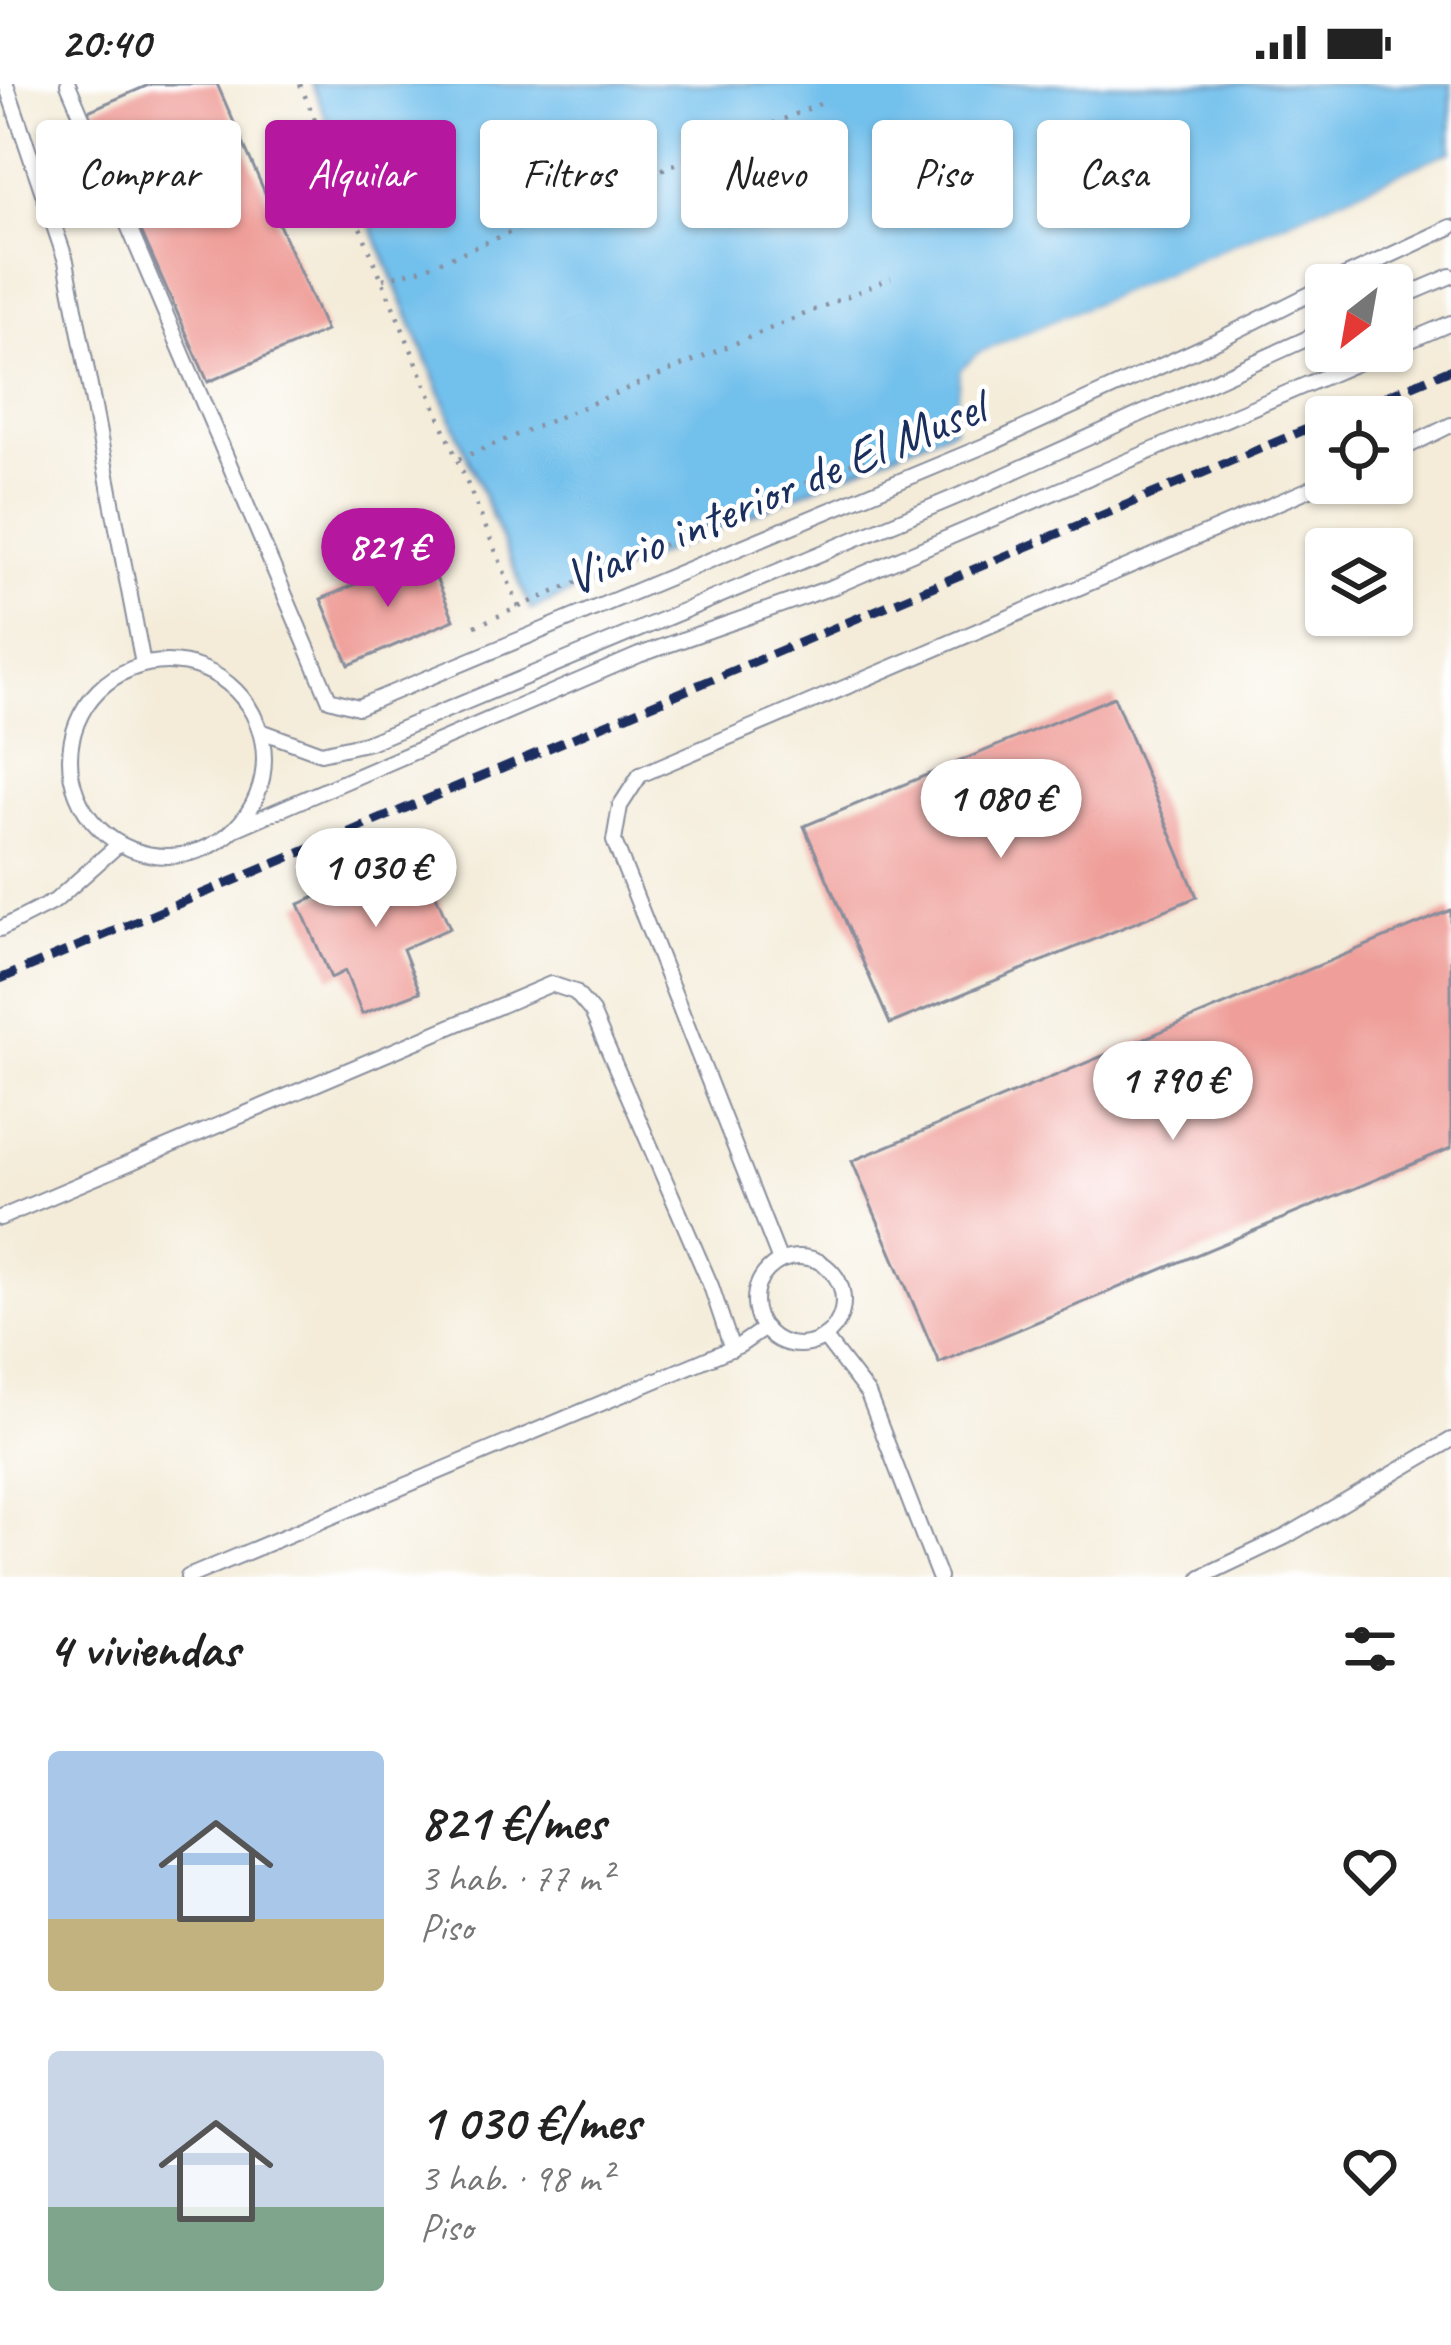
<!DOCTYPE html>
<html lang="es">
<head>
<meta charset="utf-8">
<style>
	:root { --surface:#fff; --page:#f2f2f2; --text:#222; --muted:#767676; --accent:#b5179e }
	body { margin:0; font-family:Caveat,sans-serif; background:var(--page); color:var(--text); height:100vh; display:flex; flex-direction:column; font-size:45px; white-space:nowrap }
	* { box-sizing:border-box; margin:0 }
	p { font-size:39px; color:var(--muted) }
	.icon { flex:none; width:66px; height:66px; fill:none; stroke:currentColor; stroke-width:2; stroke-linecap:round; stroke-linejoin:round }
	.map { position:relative; height:1493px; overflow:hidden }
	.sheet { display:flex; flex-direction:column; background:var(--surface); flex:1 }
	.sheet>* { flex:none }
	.guide { position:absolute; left:36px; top:36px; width:1380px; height:108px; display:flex; gap:24px }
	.needle { width:78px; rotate:211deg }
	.controls { position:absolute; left:1305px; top:180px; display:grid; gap:24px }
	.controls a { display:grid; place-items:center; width:108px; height:108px; border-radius:12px; background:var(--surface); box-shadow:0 3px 9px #0004; font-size:60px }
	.price { position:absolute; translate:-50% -102px; padding:0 27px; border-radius:42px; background:#fff; color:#222; font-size:39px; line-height:78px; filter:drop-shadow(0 3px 6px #0008) }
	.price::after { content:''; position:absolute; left:50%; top:72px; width:36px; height:27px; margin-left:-18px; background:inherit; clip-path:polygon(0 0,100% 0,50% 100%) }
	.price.on { background:var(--accent); color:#fff }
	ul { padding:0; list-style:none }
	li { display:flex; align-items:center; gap:36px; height:300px; padding:0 48px }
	li span { display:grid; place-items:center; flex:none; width:336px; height:240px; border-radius:12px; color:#555 }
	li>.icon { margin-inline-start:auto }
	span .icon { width:144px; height:144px; fill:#fffc; stroke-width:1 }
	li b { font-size:51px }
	h2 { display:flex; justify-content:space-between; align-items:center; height:144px; padding:0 48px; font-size:51px }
	.chip { padding:0 42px; border-radius:12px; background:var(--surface); box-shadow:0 3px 9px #0004; font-size:42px; line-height:108px }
	.chip.on { background:var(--accent); color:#fff }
	.status { display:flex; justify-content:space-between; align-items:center; height:84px; padding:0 60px; background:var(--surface); direction:ltr }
	.status svg { height:33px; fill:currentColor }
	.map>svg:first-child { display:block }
	.water { fill:#72c0ec; stroke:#4678a5; stroke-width:3 }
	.pier { fill:#f4ecd9 }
	.building { fill:#ef9e99 }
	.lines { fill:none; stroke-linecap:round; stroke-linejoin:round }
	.service-casing { stroke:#888e9c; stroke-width:18 }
	.path { stroke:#888e9c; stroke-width:4.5; stroke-dasharray:3 9; stroke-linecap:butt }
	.service { stroke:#fff; stroke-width:14 }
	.rail { stroke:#1b2f5e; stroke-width:9; stroke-dasharray:18 9; stroke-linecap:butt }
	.labels { text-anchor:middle; stroke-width:9; stroke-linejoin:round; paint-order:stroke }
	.street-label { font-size:51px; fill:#1b2f5e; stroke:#fff }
</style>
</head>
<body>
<div class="status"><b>20:40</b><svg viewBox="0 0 49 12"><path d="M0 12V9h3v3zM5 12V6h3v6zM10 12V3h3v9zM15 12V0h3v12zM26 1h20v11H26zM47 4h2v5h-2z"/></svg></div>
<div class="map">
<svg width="1451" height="1493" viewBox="0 0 1451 1493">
	<rect width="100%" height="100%" fill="#fff"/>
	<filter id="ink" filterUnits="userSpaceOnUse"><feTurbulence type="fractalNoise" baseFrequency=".00833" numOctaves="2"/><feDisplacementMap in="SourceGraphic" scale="24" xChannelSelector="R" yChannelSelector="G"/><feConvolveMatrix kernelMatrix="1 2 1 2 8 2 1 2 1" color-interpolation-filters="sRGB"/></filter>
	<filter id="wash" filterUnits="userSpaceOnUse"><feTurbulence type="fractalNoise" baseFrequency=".004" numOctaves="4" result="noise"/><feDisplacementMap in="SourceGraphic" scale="48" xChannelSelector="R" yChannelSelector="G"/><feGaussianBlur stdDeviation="2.7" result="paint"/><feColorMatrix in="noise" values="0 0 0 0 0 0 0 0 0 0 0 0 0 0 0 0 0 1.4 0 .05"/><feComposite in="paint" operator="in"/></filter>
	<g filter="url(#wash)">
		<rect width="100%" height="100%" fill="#f4ecd9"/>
		<polygon class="water" points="312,0 1451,0 1451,68 978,270 961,286 955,343 531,526"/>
		<polygon class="pier" points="1451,68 1451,74 981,275 966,288 962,342 955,343 961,286 978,270"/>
		<g id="blocks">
			<g class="building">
				<polygon points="151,0 217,0 326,247 208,298 88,27"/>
				<polygon points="426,470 454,536 349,581 321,515"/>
				<polygon points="1114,613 1197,813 890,940 804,742"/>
				<polygon points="418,770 450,844 403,865 420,908 362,930 345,887 331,894 299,820"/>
				<polygon points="1451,826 1451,1064 939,1279 852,1077"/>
			</g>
		</g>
	</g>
	<g filter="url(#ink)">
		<use href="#blocks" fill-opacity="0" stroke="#888e9c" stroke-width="3"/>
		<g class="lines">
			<g class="service-casing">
				<g id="service">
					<polyline points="6,0 66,177 143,580"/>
					<polyline points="68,0 329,615 358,623 996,357 1218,256 1326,202"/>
					<polyline points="1327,201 1451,143"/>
					<polyline points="1392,217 1451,192"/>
					<polyline points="1392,264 1451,239"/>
					<polyline points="1392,370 1451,341"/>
					<circle cx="167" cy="675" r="97"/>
					<polyline points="261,647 321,669 370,658 977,404 1326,246"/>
					<polyline points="237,744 639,571 835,502 1385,267"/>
					<polyline points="0,845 55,817 119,760"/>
					<polyline points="0,1134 551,900 575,908 592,928 711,1202 732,1265"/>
					<circle cx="799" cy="1217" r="44"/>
					<polyline points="780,1177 614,757 620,722 640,691 1326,398"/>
					<polyline points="824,1253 868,1310 939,1493"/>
					<polyline points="188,1493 740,1261 765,1244"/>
					<polyline points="1201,1493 1285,1453 1451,1356"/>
				</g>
			</g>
			<g class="path">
				<polyline points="300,0 519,523 473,543"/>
				<polyline points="383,195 422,185 820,20"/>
				<polyline points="459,375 891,194"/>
				<polyline points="519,523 932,345"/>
			</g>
			<use href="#service" class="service"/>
			<g class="rail">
				<polyline points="1336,333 1451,285"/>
				<polyline points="0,895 1326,337"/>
			</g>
		</g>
	</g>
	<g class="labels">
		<g class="street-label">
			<text transform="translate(774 407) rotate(-23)" y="18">Viario interior de El Musel</text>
		</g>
	</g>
</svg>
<div class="controls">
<a><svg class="needle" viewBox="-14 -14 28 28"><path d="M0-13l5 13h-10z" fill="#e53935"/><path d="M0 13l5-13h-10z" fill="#767676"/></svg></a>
<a><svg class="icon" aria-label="locate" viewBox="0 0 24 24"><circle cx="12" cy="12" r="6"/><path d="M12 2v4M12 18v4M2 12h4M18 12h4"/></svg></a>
<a><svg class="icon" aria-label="layers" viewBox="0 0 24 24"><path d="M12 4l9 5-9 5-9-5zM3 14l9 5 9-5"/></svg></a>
</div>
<b class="price on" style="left:388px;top:526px">821 €</b>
<b class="price" style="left:1001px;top:777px">1 080 €</b>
<b class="price" style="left:376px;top:846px">1 030 €</b>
<b class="price" style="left:1173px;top:1059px">1 790 €</b>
<div class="guide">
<a class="chip">Comprar</a>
<a class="chip on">Alquilar</a>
<a class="chip">Filtros</a>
<a class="chip">Nuevo</a>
<a class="chip">Piso</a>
<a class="chip">Casa</a>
</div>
</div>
<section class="sheet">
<h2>4 viviendas<svg class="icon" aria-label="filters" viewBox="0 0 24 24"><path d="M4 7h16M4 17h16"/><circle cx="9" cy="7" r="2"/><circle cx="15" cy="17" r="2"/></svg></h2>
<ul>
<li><span style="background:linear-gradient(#a9c7e8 70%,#c2b280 0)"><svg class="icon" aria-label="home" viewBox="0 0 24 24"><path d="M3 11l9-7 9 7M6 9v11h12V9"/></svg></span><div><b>821 €/mes</b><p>3 hab. · 77 m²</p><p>Piso</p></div><svg class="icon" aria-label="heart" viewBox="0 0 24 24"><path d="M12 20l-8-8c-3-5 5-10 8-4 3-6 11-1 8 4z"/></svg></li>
<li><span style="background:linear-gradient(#c9d6e8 65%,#7fa58c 0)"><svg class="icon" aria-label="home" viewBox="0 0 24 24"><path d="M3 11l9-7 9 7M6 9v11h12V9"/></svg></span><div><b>1 030 €/mes</b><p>3 hab. · 98 m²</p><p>Piso</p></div><svg class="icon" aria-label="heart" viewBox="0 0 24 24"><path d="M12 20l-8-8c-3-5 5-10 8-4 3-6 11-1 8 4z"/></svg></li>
</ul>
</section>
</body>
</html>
